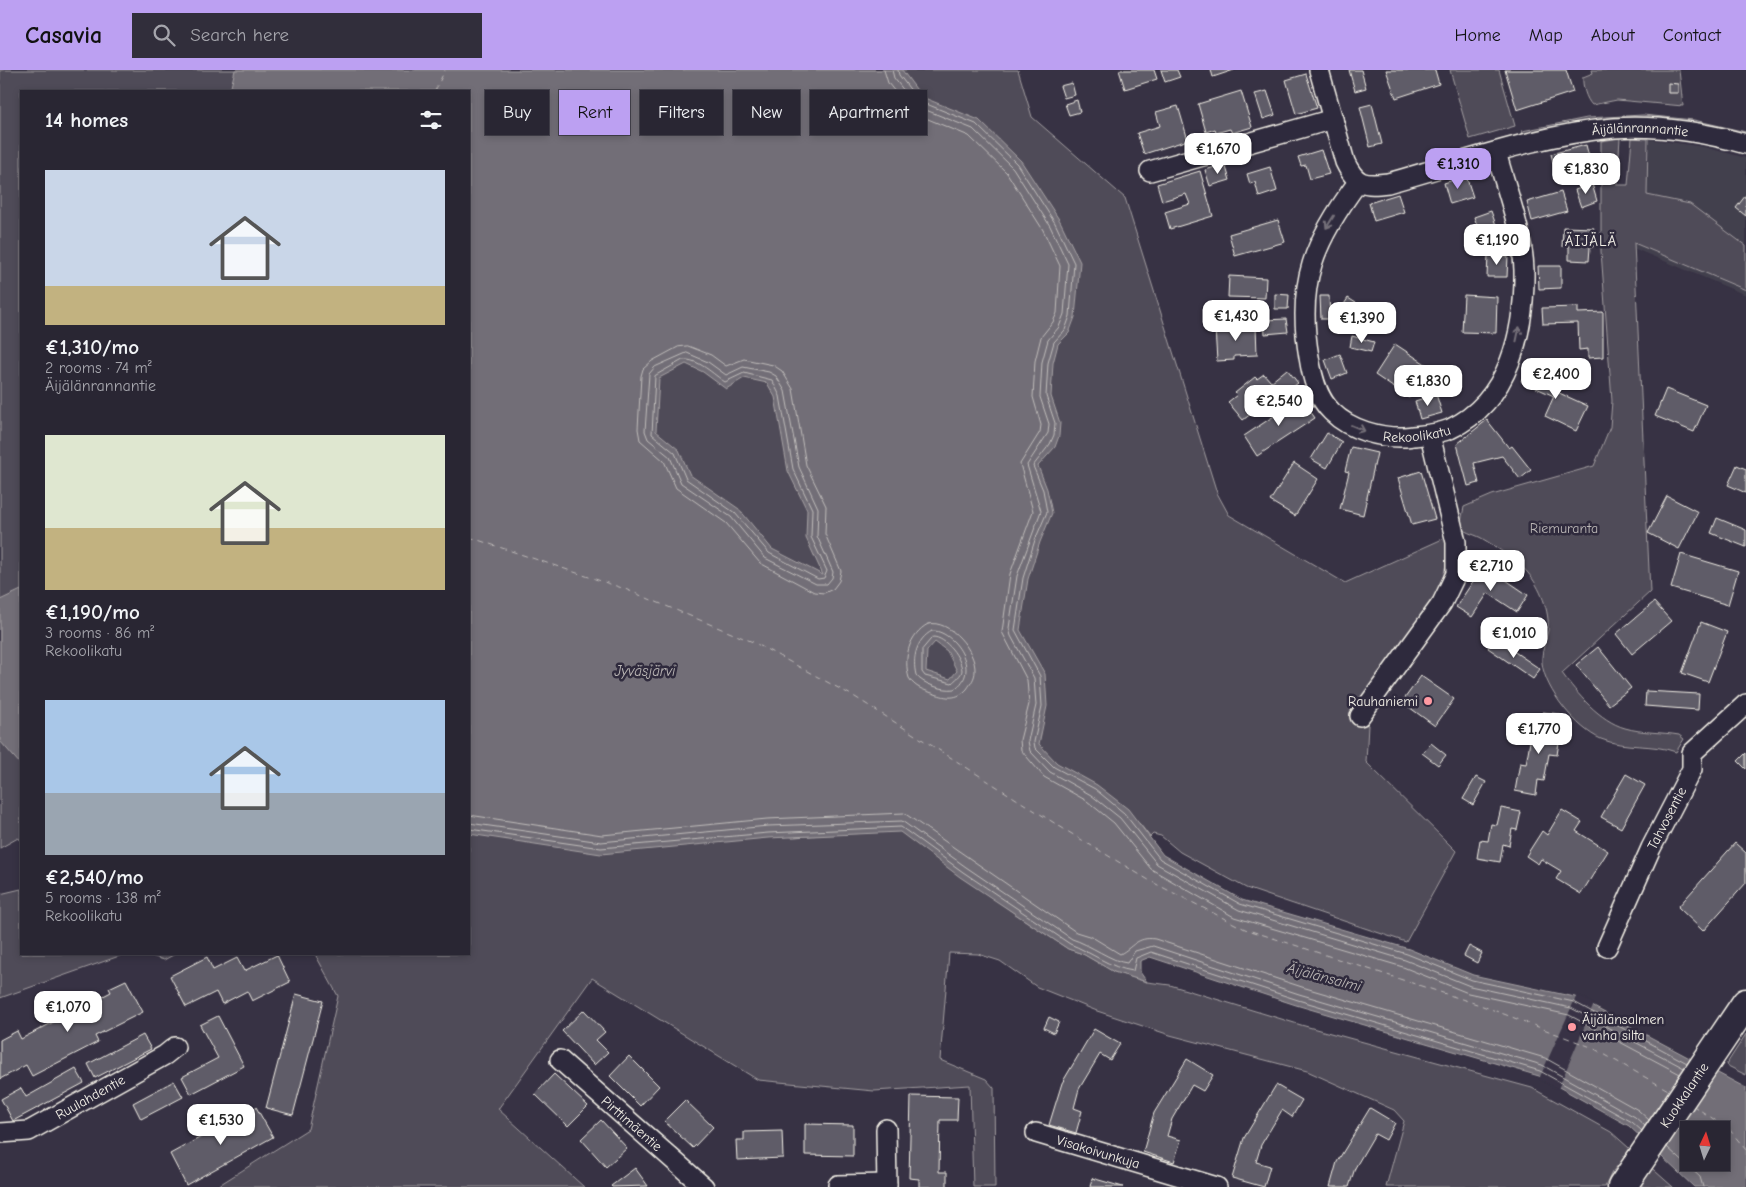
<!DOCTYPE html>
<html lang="en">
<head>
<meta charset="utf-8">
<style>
	:root { --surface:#292633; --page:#312e3b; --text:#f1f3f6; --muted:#a5a5ac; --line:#45434e; --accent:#bca0f2 }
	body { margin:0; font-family:"Comic Neue",sans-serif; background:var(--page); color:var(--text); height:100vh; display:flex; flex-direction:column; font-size:19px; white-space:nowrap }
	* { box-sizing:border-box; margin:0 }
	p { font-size:16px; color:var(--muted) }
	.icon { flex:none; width:28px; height:28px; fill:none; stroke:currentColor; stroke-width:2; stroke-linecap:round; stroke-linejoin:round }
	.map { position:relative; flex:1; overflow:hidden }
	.side { position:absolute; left:20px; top:20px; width:450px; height:865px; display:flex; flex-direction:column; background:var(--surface); border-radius:0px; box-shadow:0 2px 8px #0003,0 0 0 1px var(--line) }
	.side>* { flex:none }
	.banner { position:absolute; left:485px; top:20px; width:475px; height:45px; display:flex; gap:10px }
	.needle { width:32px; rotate:4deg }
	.buttons { position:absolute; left:1680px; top:1051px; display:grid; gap:10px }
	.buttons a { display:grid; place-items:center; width:50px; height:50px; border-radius:0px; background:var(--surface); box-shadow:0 2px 8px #0003,0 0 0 1px var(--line); font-size:25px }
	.price { position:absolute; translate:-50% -42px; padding:0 11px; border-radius:10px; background:#fff; color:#222; font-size:16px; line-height:32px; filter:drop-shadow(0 1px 2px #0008) }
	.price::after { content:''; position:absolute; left:50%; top:30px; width:15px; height:11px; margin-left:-8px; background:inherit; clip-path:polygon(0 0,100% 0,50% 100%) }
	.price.active { background:var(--accent); color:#111 }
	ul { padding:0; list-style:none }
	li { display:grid; align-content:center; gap:10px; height:265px; padding:0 25px }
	li span { display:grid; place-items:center; height:155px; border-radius:0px; color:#555 }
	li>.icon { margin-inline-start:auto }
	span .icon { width:90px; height:90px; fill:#fffc; stroke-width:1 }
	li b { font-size:21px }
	h2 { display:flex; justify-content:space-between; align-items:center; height:60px; padding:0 25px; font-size:21px }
	.chip { padding:0 18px; border-radius:0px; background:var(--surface); box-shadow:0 2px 8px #0003,0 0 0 1px var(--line); font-size:18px; line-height:45px }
	.chip.active { background:var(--accent); color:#111 }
	header { display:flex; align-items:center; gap:30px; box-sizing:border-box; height:70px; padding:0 25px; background:var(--accent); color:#111 }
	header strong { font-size:24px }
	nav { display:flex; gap:28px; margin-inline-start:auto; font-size:18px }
	.search { width:350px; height:45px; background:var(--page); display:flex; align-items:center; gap:12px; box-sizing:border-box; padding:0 18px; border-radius:0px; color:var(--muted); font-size:19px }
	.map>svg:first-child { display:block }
	.built { fill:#433f4e }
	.green { fill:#504b59; stroke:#a29ea0 }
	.water { fill:#726e77; stroke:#a6a2a4; fill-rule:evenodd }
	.pier { fill:#373244 }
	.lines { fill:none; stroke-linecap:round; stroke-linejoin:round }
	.shore { stroke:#c0bdbb; stroke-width:1 }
	.ferry { stroke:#bab6b5; stroke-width:1; stroke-dasharray:6 5; stroke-linecap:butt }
	.building { fill:#5f5c67; stroke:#f4f1e8 }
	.minor-casing { stroke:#f4f1e8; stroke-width:22 }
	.secondary-casing { stroke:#f4f1e8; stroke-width:31 }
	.minor { stroke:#2f2a3d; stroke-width:19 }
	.secondary { stroke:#2f2a3d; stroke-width:28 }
	.oneway { stroke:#747079 }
	.poi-dot { fill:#ff9aa2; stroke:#2f2a3d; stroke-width:2 }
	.labels { text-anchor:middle; stroke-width:5; stroke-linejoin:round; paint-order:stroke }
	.street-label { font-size:14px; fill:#f4f1e8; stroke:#2f2a3d }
	.park-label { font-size:14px; fill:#bbb7b6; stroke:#2f2a3d }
	.poi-label { font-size:14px; fill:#f4f1e8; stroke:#2f2a3d; text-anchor:end }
	.neighbourhood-label { font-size:15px; letter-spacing:1px; fill:#f4f1e8; stroke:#2f2a3d }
	.water-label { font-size:15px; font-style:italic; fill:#bab6b5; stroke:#2f2a3d }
</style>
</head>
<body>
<header>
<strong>Casavia</strong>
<div class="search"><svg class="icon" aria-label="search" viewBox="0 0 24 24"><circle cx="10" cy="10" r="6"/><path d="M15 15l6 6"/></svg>Search here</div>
<nav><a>Home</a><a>Map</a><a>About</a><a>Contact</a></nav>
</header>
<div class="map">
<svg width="1746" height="1117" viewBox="0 0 1746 1117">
	<rect width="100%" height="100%" fill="#373244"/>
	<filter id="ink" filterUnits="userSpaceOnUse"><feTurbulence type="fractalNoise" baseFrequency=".02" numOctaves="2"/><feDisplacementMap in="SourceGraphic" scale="10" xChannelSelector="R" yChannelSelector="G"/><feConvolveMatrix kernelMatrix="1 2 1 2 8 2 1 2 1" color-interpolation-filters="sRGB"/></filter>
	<g filter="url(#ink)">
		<polygon class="built" points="1648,69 1704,77 1746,88 1746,225 1633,178 1649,88"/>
		<g class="green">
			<polygon points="0,0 321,0 320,21 21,21 21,770 18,768 0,778"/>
			<polygon points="810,0 1018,0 1032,47 1125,128 1217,423 1229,445 1345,513 1447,467 1446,494 1441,518 1362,630 1352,638 1352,650 1368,655 1366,692 1456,781 1406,872 1246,818 1180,782 1161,766 1153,764 1150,767 1140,754 907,599 634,389 636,190"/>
			<polygon points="1450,0 1499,0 1515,56 1470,69"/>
			<path d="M1592 0H1679L1683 36 1617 30 1592 35C1586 29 1582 15 1583 7L1593 3Z"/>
			<polygon points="1643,45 1694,50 1746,62 1746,68 1721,61 1524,67 1522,61 1587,48"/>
			<path d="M1620 68 1617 115H1628L1632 68 1648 69 1647 125 1690 134 1746 176V220L1634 173 1650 522 1562 603C1577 624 1600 651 1625 658 1642 663 1662 662 1679 665L1684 669 1676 682C1652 673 1625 679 1601 669 1577 659 1545 620 1542 593 1541 582 1546 571 1548 560 1550 541 1540 517 1528 503 1520 493 1495 476 1483 469 1475 464 1467 464 1460 457L1464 437 1492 425 1594 396 1610 357 1612 331 1601 181V71Z"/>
			<polygon points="792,675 1011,841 1068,879 1083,884 1114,902 1147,912 1170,915 1301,955 1532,1018 1611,1062 1673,1117 1643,1117 1624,1089 1612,1102 1605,1117 1386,1117 1404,1051 1394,1040 1307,1001 1170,965 1097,941 1037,917 1000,891 978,884 949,883 940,990 986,1009 994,1018 995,1117 973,1117 970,1015 874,1021 758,1010 592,908 498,1039 584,1117 216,1117 308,1059 338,926 315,884 469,884 469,681 792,767 824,765"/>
			<polygon points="21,819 21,884 125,884 0,928 0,824"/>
			<polygon points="145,884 175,884 164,890"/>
			<polygon points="1746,964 1746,1005 1726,995"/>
		</g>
		<g class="water">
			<path d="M235 0H902L922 27 979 50 1021 91 1060 151 1080 192 1075 247 1069 263 1058 274 1053 293 1051 326 1060 353 1059 366 1055 377 1038 396 1047 419 1052 443 1040 472 1028 509 1020 560 1045 604 1047 636 1039 674 1057 693 1097 715 1128 739 1163 785 1242 830 1409 879 1473 905 1575 927 1746 1018V1117H1694L1629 1056 1539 1006 1296 935 1150 887 1140 891V902L1147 912 1114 902 1083 884 1068 879 960 807 900 762 768 768 601 784 469 764V21H230ZM686 294 703 302 726 319 744 308 767 313 775 327 788 401 807 440 806 468 823 505 772 479 739 439 690 405 679 380 656 361 659 308ZM935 572 947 581 957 601 950 609 926 601 927 581ZM1689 1060H1721V1092H1689Z"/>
			<polygon points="21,520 21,695 0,671 0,530"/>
		</g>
		<polygon class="pier" points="1577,925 1594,934 1558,1019 1539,1009"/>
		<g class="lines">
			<g class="shore">
				<polyline points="884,0 888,13 911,42 969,66 1007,103 1043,160 1060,196 1057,243 1053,252 1041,267 1035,291 1033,327 1041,355 1040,362 1020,394 1033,441 1010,504 1002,562 1027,610 1029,634 1020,670 1021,680 1044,707 1087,731 1114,753 1151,799 1234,847 1403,897 1468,923 1569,945 1680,1004"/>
				<polyline points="892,0 894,8 916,36 973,59 1013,98 1050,156 1068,194 1064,244 1059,257 1048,270 1042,292 1040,327 1049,354 1048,363 1027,395 1041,441 1017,506 1009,558 1011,566 1034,608 1036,635 1028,671 1030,681 1050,702 1091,725 1120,748 1157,794 1239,840 1405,890 1470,916 1571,938 1684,998"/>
				<polyline points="898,0 899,5 919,31 976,54 1017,94 1055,153 1074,193 1070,246 1065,260 1054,272 1048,293 1046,326 1055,353 1054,365 1050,374 1033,396 1043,420 1047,442 1035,470 1023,508 1015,560 1040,606 1042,636 1034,672 1035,678 1054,697 1095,719 1124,743 1160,789 1240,834 1407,884 1472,910 1574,932 1687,993"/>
				<polygon points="688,276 711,285 726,296 744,289 773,295 782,301 793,319 806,395 826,436 825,464 841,501 839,511 833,519 824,523 814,522 760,493 726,453 676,418 664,391 640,370 638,359 641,306 643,299 652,291 678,277"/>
				<polygon points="687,283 708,292 726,305 743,297 769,302 776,306 785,321 799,397 818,438 817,466 833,502 832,508 827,514 816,514 765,488 731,447 681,413 670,387 648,369 645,361 649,304 655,297"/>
				<path d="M683 290C698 288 714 305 725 312L744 303 772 310 780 326 793 399 812 439 811 467 827 501 824 508 818 509 769 483 735 443 686 409 675 383 652 364 655 306Z"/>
				<path d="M928 554C950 549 976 581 975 601 975 608 971 613 967 619 957 630 947 628 935 624 924 620 915 618 909 608 903 588 909 564 928 554Z"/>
				<path d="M932 561C953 559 983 602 954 619 944 621 922 614 916 605 912 589 916 569 932 561Z"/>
				<path d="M933 567C946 567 961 588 962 600 962 605 955 610 952 613L925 606 922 602V580Z"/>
				<path d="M469 745 602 765 767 749 904 743 1076 862 1092 867 1120 884C1132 878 1137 866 1155 869L1302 917 1545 988 1638 1040 1649 1050"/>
				<path d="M469 753 601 772 768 756 902 751 966 797 1072 869C1089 874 1113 892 1127 893L1135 881 1153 876 1299 924 1542 995 1635 1047 1645 1056"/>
				<path d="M469 759 601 778 768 763 901 757 963 802 1070 874C1091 882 1110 898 1133 901L1136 888 1151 882 1298 930 1540 1001 1632 1052 1642 1061"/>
				<polyline points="1667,1077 1700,1107 1703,1117"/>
			</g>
			<g class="ferry">
				<polyline points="435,21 445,0"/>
				<polyline points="469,467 625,519 753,572 855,627 1067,761 1152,812 1245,859 1480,935 1591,977 1670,1021"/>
				<polyline points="1692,1035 1729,1059 1746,1080"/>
			</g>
		</g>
		<g class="building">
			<polygon points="1119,0 1154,0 1157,9 1125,19"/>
			<polygon points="1161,0 1177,0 1180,7 1165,12"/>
			<polygon points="1211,0 1234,0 1213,7"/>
			<polygon points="1349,0 1361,0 1366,18 1355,21"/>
			<polygon points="1386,0 1435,0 1439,14 1396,28"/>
			<polygon points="1505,0 1566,0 1573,22 1517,40"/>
			<polygon points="1306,4 1317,38 1296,44 1286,10"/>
			<polygon points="1072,13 1075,25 1064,28 1060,16"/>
			<polygon points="1668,13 1678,14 1678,23 1668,23"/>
			<polygon points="1241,21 1252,57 1232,63 1230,59 1216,63 1215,59 1206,62 1198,34"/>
			<polygon points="1267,21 1275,45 1263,49 1255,24"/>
			<polygon points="1077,30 1080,42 1069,45 1065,34"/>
			<polygon points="1372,34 1382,74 1370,77 1360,37"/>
			<polygon points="1178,36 1188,70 1144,84 1137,63 1160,56 1156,42"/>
			<polygon points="1586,75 1591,95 1556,103 1551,84"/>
			<polygon points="1321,80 1329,104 1310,109 1306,95 1301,96 1298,87"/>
			<polygon points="1225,94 1230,110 1210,116 1205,100"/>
			<polygon points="1270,97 1277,121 1259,127 1255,112 1250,114 1247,104"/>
			<polygon points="1200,101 1213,146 1170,159 1165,142 1190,134 1186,124 1162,131 1157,114"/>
			<polygon points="1466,106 1473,127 1450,134 1444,113"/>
			<polygon points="1592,114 1597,131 1581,137 1575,120"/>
			<polygon points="1561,122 1567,141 1532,151 1527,132"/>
			<polygon points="1398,124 1404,142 1374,151 1369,133"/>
			<polygon points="1746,125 1746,146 1736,138"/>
			<polygon points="1491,141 1497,158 1480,163 1474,147"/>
			<polygon points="1278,150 1285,172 1235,186 1229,164"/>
			<polygon points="1563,157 1594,158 1593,177 1590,177 1589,191 1569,190 1569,176 1562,176"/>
			<polygon points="1488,185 1508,186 1507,207 1487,207"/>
			<polygon points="1538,196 1561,196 1561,218 1539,219"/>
			<polygon points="1229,206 1266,208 1265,228 1228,227"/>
			<polygon points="1275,224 1289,225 1288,239 1275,239"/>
			<polygon points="1464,225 1497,227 1496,263 1462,262"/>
			<polygon points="1320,226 1329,226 1330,249 1321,249"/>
			<polygon points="1348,228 1364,238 1354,254 1338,244"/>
			<polygon points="1578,237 1578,243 1603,242 1603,287 1588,288 1588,279 1579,280 1578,253 1543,254 1542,238"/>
			<polygon points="1286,249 1288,262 1265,264 1264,250"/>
			<polygon points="1256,256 1257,285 1234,286 1234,290 1217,291 1215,258"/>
			<polygon points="1352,266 1374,272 1371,282 1350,277"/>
			<polygon points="1395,274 1430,297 1409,328 1375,305"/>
			<polygon points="1340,284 1347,303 1332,309 1325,290"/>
			<polygon points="1529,294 1552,305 1546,317 1588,336 1576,361 1545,346 1554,326 1521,311"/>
			<polygon points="1287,299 1298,313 1281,326 1279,322 1243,350 1228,332 1237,325 1235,323 1255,307 1257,309 1264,304 1271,312"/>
			<polygon points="1666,319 1706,335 1694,362 1655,346"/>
			<polygon points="1436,324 1442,343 1420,349 1415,331"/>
			<polygon points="1301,328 1315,348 1257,386 1244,366"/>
			<polygon points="1487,350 1509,378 1512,376 1531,400 1520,409 1502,386 1474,393 1479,413 1468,416 1457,374"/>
			<polygon points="1327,363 1342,372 1327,398 1311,389"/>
			<polygon points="1351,377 1377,383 1363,445 1340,439 1349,402 1345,401"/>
			<polygon points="1294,393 1318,409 1295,446 1270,431"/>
			<polygon points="1737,395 1746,399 1746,423 1728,415"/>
			<polygon points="1421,401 1435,449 1412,455 1398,408"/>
			<polygon points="1667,426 1698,442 1679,479 1648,463"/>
			<polygon points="1717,448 1746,460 1746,477 1711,463"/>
			<polygon points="1681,484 1738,501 1728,535 1671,518"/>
			<polygon points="1484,495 1528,525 1517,542 1488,523 1472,547 1456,537"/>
			<polygon points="1654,532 1671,551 1632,584 1616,564"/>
			<polygon points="1701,552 1727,562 1708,612 1682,603"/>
			<polygon points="1494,568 1540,599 1533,609 1488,578"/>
			<polygon points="1598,577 1631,618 1609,635 1576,595"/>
			<polygon points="1421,606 1454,629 1435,656 1402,632"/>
			<polygon points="1646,621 1699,624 1698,640 1645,636"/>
			<polygon points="1543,642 1560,644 1558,658 1561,659 1557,685 1549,684 1544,711 1538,710 1536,725 1515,721 1520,693 1526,694 1531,666 1539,667"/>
			<polygon points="1431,673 1446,685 1438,695 1422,683"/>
			<polygon points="1746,683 1746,699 1738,691"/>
			<polygon points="1626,704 1645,715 1621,758 1601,747"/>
			<polygon points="1476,707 1486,712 1473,735 1463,729"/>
			<polygon points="1501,738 1521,742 1517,760 1512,759 1509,776 1503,774 1500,792 1477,788 1480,770 1488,771 1491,754 1497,755"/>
			<polygon points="1562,740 1582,752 1576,761 1608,781 1581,824 1556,809 1561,801 1541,789 1538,794 1526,786 1542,761 1547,765"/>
			<polygon points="1735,773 1746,783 1746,813 1703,861 1678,837"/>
			<polygon points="1469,876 1482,883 1477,893 1464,886"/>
			<polygon points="277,885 290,912 252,931 247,921 222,934 216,922 186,937 170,906 207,887 213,900 237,888 244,901"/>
			<polygon points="126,910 143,942 95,966 98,972 32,1006 26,995 0,1009 0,970 17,961 21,969 111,922 109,918"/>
			<polygon points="296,924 323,931 293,1045 266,1038"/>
			<polygon points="584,940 605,962 596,970 608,982 594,995 562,961"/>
			<polygon points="218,946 244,996 191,1024 182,1007 218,988 200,955"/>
			<polygon points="1049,947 1059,952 1054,963 1044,958"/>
			<polygon points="1094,959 1120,974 1110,990 1100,984 1079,1019 1074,1038 1082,1041 1076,1063 1049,1055 1062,1013"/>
			<polygon points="143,965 151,979 95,1008 88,994"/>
			<polygon points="629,986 659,1016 640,1036 610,1006"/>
			<polygon points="1187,989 1213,1005 1203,1021 1192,1015 1172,1049 1167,1066 1181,1070 1174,1092 1143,1082 1154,1043"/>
			<polygon points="76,999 84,1013 13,1051 1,1029 21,1018 26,1027"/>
			<polygon points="554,1004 588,1036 568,1056 535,1024"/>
			<polygon points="174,1011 183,1027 141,1049 133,1033"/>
			<polygon points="1276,1015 1302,1030 1292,1047 1282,1040 1261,1075 1256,1092 1270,1096 1264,1117 1232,1108 1244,1068"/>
			<polygon points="911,1026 958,1027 957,1050 940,1050 939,1102 947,1102 947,1117 919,1117 919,1109 909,1108"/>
			<polygon points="685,1030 713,1057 693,1078 664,1051"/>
			<polygon points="256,1037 273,1067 186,1115 170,1084"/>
			<polygon points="1370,1038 1395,1053 1386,1070 1375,1064 1355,1098 1349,1117 1330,1117 1337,1092"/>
			<polygon points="601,1050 627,1078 606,1097 581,1069"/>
			<polygon points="805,1054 853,1055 853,1086 805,1085"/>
			<polygon points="782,1061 783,1088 737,1090 736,1070 744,1070 744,1062"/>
			<polygon points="635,1098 648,1116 612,1117 611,1116"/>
			<polygon points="1092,1108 1123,1117 1090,1117"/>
		</g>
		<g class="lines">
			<g class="minor-casing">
				<g id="minor">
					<path id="s1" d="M1319 0 1345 92C1356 115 1364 116 1388 113 1461 93 1539 64 1614 58 1659 55 1703 62 1746 74"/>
					<polyline points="1150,101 1333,49"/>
					<path id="s2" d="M1358 112C1314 171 1296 213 1309 287 1312 306 1317 328 1332 342 1350 360 1380 368 1405 367 1420 365 1436 365 1450 359 1510 331 1525 260 1524 200 1523 163 1506 119 1496 82"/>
					<polyline points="1360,646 1442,533 1456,504 1456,472 1430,365"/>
					<path id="s3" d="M1607 877 1651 778 1692 699V683L1746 634"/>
					<path id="s4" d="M560 990 704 1117"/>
					<polyline points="886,1059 887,1117"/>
					<path id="s5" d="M0 1063 29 1061 165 985 175 977"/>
					<path id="s6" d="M1036 1063 1217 1117"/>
					<polyline points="838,1115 887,1114"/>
				</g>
			</g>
			<g class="secondary-casing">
				<g id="secondary">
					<path id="s7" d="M1622 1117 1746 933"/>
				</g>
			</g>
			<use href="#minor" class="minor"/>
			<use href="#secondary" class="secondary"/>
		</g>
		<defs><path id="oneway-shaft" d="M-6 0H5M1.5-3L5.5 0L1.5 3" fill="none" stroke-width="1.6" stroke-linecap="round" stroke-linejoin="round" transform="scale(1.25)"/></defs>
		<g class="oneway">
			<use href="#oneway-shaft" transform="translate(1330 152) rotate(122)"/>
			<use href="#oneway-shaft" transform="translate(1518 264) rotate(-78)"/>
			<use href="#oneway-shaft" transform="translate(1358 358) rotate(23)"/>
		</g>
	</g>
	<g class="poi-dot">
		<circle cx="1428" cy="631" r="5"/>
		<circle cx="1572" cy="957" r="5"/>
	</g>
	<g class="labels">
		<g class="street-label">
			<text dy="5" stroke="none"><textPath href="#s1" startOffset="408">Äijälänrannantie</textPath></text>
			<text dy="5" stroke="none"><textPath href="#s2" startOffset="340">Rekoolikatu</textPath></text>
			<text dy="5" stroke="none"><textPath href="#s3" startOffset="142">Tahvosentie</textPath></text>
			<text dy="5" stroke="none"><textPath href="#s7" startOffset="111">Kuokkalantie</textPath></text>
			<text dy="5" stroke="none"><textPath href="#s5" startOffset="99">Ruulahdentie</textPath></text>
			<text dy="5" stroke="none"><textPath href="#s4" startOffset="96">Pirttimäentie</textPath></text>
			<text dy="5" stroke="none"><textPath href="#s6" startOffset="65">Visakoivunkuja</textPath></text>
		</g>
		<g class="park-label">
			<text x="1564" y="463">Riemuranta</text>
		</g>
		<g class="poi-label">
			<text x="1418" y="636">Rauhaniemi</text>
			<text x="1582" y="954" text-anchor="start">Äijälänsalmen<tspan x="1582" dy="16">vanha silta</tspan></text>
		</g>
		<g class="neighbourhood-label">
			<text x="1591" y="176">ÄIJÄLÄ</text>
		</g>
		<g class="water-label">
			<text x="645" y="606">Jyväsjärvi</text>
			<text transform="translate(1324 907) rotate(15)" y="5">Äijälänsalmi</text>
		</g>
	</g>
</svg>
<div class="buttons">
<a><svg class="needle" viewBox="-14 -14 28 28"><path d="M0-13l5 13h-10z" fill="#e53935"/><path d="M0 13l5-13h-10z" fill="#a5a5ac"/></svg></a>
</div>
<b class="price" style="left:1218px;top:105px">€1,670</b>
<b class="price active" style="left:1458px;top:120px">€1,310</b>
<b class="price" style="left:1586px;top:125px">€1,830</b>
<b class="price" style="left:1497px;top:196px">€1,190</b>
<b class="price" style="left:1236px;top:272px">€1,430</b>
<b class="price" style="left:1362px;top:274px">€1,390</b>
<b class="price" style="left:1556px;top:330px">€2,400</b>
<b class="price" style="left:1428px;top:337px">€1,830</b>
<b class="price" style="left:1279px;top:357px">€2,540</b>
<b class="price" style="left:1491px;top:522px">€2,710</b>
<b class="price" style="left:1514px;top:589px">€1,010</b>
<b class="price" style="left:1539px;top:685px">€1,770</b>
<b class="price" style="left:68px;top:963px">€1,070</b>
<b class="price" style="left:221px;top:1076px">€1,530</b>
<div class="banner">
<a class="chip">Buy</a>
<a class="chip active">Rent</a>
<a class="chip">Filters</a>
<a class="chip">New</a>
<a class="chip">Apartment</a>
</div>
<section class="side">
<h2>14 homes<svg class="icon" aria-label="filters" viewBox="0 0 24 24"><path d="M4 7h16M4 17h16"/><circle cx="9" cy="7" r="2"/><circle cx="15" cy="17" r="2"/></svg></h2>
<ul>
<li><span style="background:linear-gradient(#c9d6e8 75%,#c2b280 0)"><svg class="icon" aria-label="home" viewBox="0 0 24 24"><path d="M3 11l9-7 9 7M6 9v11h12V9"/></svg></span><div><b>€1,310/mo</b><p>2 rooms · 74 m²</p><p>Äijälänrannantie</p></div></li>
<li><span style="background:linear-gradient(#dfe7d0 60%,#c2b280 0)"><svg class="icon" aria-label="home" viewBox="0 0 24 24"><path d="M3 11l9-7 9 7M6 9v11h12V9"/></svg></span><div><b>€1,190/mo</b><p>3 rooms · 86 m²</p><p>Rekoolikatu</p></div></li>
<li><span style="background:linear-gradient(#a9c7e8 60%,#9aa5b1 0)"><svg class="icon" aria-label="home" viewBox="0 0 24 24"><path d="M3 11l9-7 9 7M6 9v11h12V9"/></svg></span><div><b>€2,540/mo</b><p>5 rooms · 138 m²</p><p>Rekoolikatu</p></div></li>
</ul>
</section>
</div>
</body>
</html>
